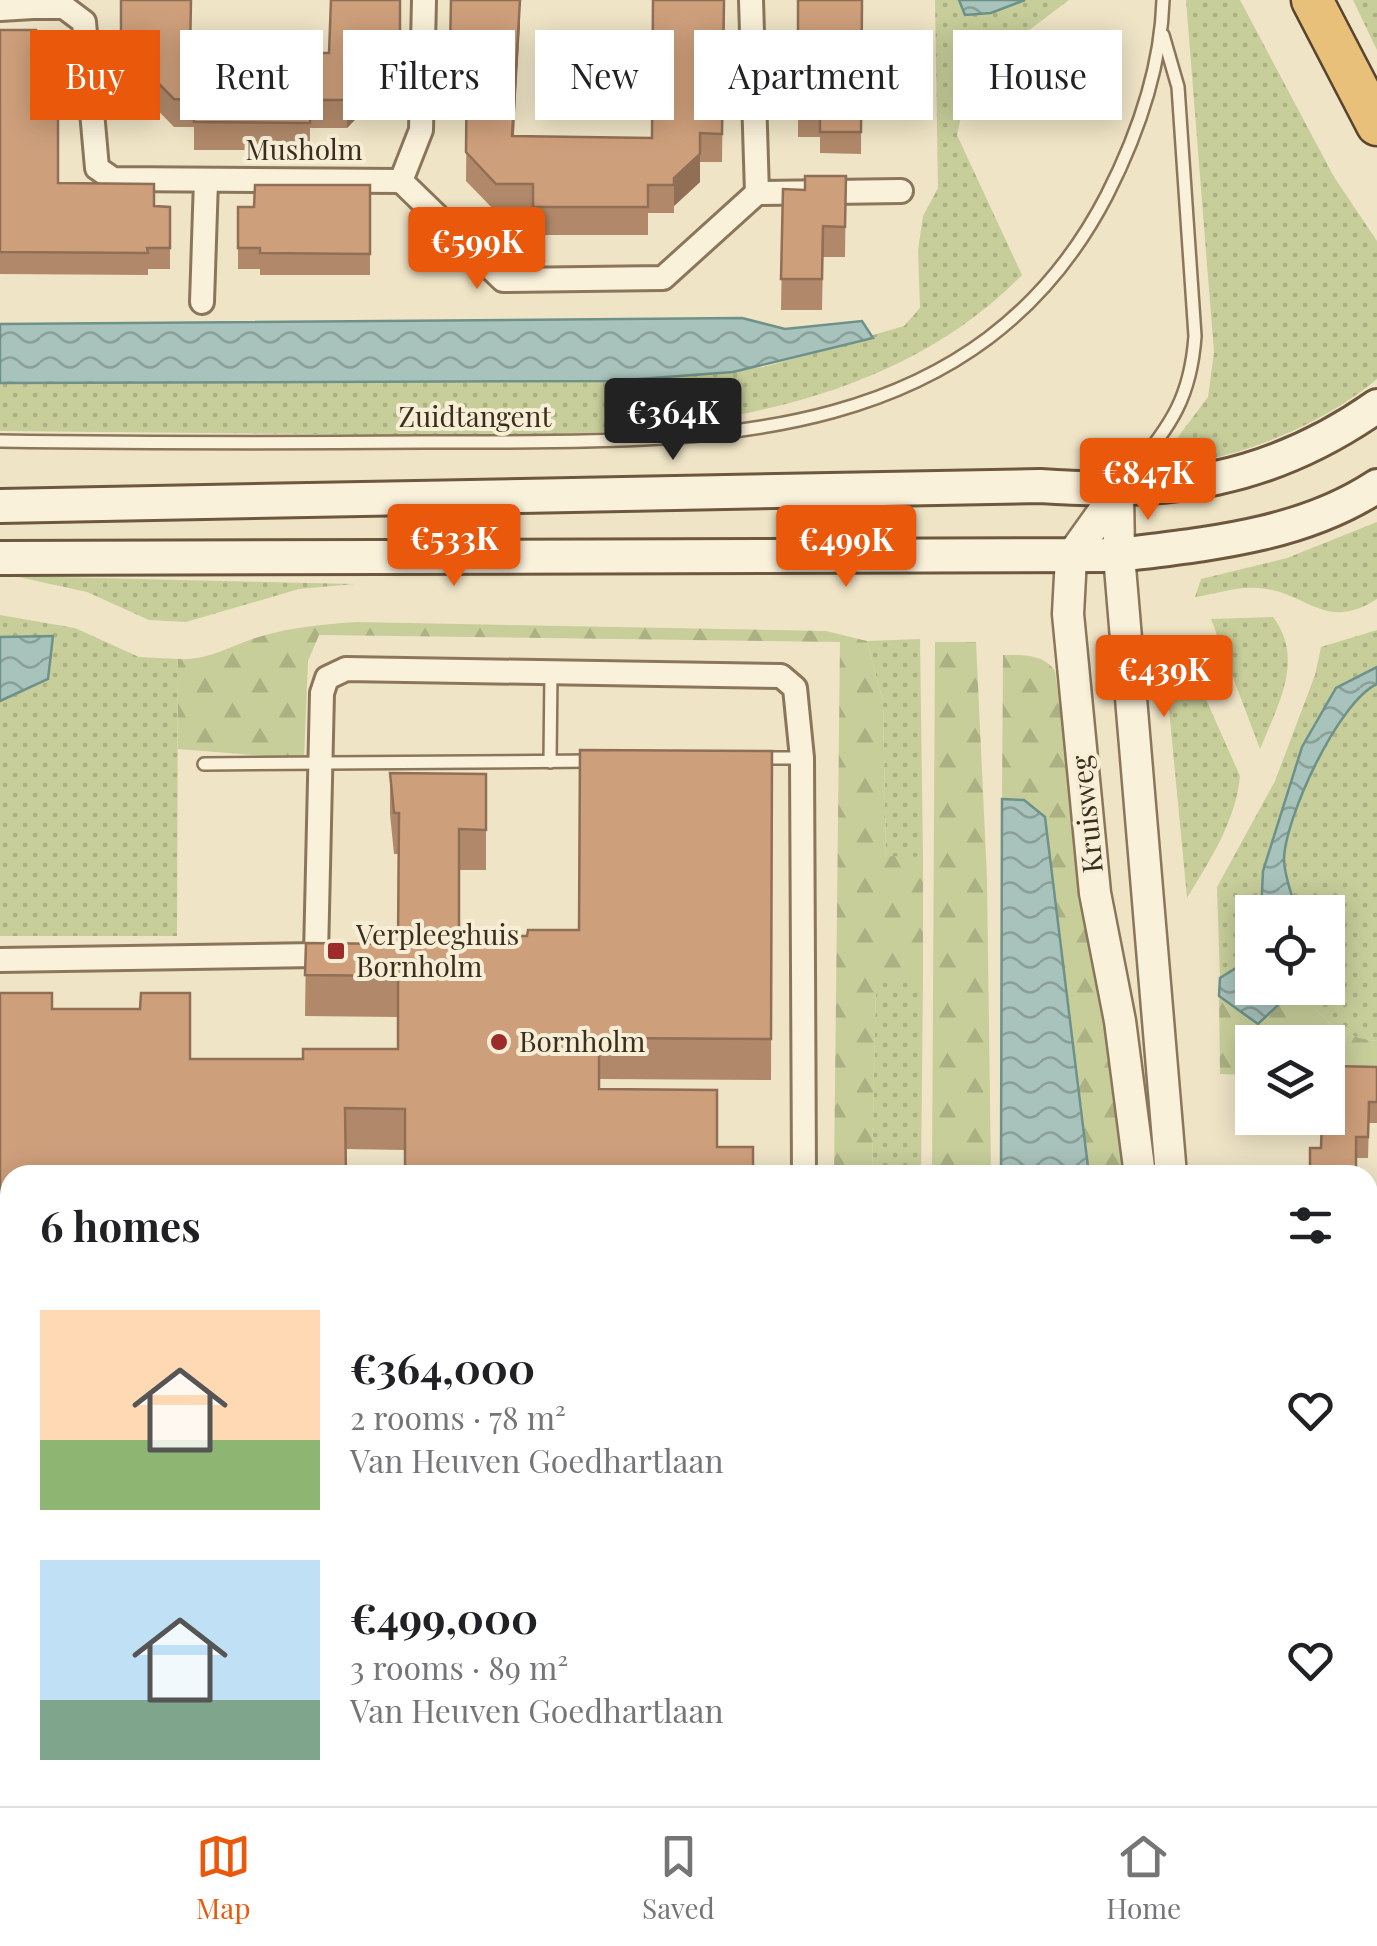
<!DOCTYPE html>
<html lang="en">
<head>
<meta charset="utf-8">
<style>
	:root { --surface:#fff; --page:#f6f6f6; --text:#202124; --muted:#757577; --line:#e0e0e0; --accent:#ea580c }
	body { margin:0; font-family:"Playfair Display",serif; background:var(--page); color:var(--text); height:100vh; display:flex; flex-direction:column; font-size:38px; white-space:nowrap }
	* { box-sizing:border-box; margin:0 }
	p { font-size:32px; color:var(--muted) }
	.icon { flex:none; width:55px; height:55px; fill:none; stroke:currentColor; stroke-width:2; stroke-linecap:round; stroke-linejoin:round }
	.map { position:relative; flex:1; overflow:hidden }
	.side { position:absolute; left:0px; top:1165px; width:1378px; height:642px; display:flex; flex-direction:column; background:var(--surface); border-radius:30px 30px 0 0; box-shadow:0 5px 25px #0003 }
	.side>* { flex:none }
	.guide { position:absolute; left:30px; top:30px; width:1318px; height:90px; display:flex; gap:20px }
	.tools { position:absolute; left:1235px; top:895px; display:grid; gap:20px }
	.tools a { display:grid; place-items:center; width:110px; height:110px; border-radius:0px; background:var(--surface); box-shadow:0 5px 25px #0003; font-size:50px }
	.price { position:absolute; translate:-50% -85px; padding:0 22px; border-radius:10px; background:var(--accent); color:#fff; font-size:32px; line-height:65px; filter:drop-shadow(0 2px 5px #0008) }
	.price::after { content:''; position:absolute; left:50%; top:60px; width:30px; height:22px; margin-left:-15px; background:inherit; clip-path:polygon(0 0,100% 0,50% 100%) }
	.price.selected { background:#222; color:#fff }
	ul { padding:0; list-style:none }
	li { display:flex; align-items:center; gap:30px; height:250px; padding:0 40px }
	li span { display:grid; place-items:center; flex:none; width:280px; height:200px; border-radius:0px; color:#555 }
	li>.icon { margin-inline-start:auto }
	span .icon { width:120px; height:120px; fill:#fffc; stroke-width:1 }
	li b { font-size:42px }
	h2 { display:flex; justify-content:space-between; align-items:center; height:120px; padding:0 40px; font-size:42px }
	.pill { padding:0 35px; border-radius:0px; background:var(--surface); box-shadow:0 5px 25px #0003; font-size:35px; line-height:90px }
	.pill.selected { background:var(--accent); color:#fff }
	.tabs { display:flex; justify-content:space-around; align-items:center; height:140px; border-top:2px solid var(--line); background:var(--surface); font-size:28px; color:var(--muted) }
	.tabs a { display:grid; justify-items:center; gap:5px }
	.tabs .selected { color:var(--accent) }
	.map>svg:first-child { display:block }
	.grass { fill:url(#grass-dots) }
	.forest { fill:url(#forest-firs) }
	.water { fill:url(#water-waves); stroke:#6e9289; stroke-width:2.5 }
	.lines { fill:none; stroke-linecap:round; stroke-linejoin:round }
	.service-casing { stroke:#8b765b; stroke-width:16 }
	.minor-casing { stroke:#8b765b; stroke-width:28 }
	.tertiary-casing { stroke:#8b765b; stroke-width:35 }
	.secondary-casing { stroke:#6d573e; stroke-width:38 }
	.trunk-casing { stroke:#59442f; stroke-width:45 }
	.service { stroke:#faf1da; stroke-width:11 }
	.minor { stroke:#faf1da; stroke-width:22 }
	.tertiary { stroke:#faf1da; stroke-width:30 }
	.secondary { stroke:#faf1da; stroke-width:32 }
	.trunk { stroke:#e9c07a; stroke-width:40 }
	.wall { fill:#b1896a }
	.shaded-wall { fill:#906f56 }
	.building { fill:#ce9f7b; stroke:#906f56; stroke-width:2.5 }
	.poi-dot { fill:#9c2b2a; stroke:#f7eed6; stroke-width:4 }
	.labels { text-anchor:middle; stroke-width:8; stroke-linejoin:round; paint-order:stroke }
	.street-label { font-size:28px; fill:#3b2d1f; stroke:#f7eed6 }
	.poi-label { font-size:28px; fill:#3b2d1f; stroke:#f7eed6; text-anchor:start }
</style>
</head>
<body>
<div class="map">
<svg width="1377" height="1806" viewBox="0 0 1377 1806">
	<defs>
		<pattern id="grass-dots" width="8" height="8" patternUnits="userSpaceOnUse" patternTransform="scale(2.5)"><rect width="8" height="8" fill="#c7ce9a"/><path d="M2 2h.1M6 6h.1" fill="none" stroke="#acb184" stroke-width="1.8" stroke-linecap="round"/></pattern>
		<pattern id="forest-firs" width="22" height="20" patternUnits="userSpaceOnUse" patternTransform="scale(2.5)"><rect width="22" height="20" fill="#c7ce9a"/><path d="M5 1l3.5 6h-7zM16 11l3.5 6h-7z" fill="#acb184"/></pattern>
		<pattern id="water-waves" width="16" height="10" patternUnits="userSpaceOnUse" patternTransform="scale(2.5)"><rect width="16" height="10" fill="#a8c3bb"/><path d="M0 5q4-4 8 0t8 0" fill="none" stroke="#8a9f97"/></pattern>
	</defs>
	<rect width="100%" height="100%" fill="#efe4c6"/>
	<g class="grass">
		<path d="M935 0H959L965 15 1026 0H1069L987 62 966 94 957 135 1022 275C848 453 549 438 318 434 212 433 106 432 0 431V383L612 381 764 367 904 326 920 308 918 250 923 216 938 188Z"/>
		<path d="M1186 0H1240L1334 177 1377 241V379C1323 425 1228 465 1157 465L1208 397 1214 352Z"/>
		<polygon points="1353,0 1377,0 1377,50"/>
		<path d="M1377 522V599C1324 633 1307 591 1258 588 1238 586 1215 594 1195 597L1201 579 1287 558Z"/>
		<polygon points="14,576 355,584 299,589 186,622 149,620 87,592"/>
		<polygon points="0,615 75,628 139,657 178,659 177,936 0,936 0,701 48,679 53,636 0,637"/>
		<path d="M1273 617C1305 659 1278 705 1260 749L1211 619Z"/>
		<polygon points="1377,630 1377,667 1336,688 1302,747 1263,871 1261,912 1252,912 1252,958 1220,978 1217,887 1275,781 1315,675 1321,647"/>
		<path d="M1178 636 1240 776C1236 821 1210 860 1187 898L1163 646Z"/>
		<polygon points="920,639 923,857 886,857 883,702 867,641"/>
		<path d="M1377 684V1041C1338 1037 1321 1016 1296 988H1328V912H1296C1293 896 1284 876 1284 859 1285 818 1338 702 1377 684Z"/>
		<polygon points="876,977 923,977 921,1175 872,1175"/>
		<rect x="0" y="1689" width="10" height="56"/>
	</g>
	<g class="forest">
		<path d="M357 622 826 631 867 641 883 702 886 856 923 857V977L876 978 872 1175H834L840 642 319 635 308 661 304 759 178 749V659C210 661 233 644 262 636 293 627 325 624 357 622Z"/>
		<polygon points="935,642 976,642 987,878 991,1175 932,1175"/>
		<path d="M1003 655C1022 655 1044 654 1055 671L1126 1175H1089L1045 817 1002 799Z"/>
		<path d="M1296 988C1321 1016 1338 1037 1377 1041V1078L1328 1077V1042H1252V1075L1220 1074 1219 996 1243 1009Z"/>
		<polygon points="0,1327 10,1394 10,1586 0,1586"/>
	</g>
	<g class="water">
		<polygon points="959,0 1025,0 991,13 965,15"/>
		<polygon points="742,318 785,329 862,321 873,338 733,372 612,381 0,383 0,324"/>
		<polygon points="53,636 48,679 0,701 0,637"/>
		<path d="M1377 667V684C1338 702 1285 818 1284 859 1284 876 1293 896 1296 912H1261L1263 871 1302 747 1336 688Z"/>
		<polygon points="1002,799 1024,800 1045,817 1089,1175 1001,1175"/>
		<polygon points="1252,958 1252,988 1296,988 1258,1024 1219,996 1220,978"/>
	</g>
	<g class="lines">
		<g class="service-casing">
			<g id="service">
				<path d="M0 441C141 443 283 443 424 442 679 441 970 460 1107 195 1138 134 1161 68 1163 0"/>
				<path d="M1124 483C1166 429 1190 406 1195 336L1178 87 1163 35"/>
				<polyline points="761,758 802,758"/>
				<polyline points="550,762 551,671"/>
				<polyline points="204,764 593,761"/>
			</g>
		</g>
		<g class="minor-casing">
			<g id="minor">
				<polyline points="424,0 421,130 401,181 503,280 663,278 757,193 901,191"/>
				<polyline points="751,0 757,193"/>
				<polyline points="33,7 64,7 84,22 97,168 113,179 401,181"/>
				<polyline points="0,9 33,7 33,0"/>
				<polyline points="202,302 206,180"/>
				<polyline points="0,960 316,955 322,693 327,678 346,669 781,676 795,688 802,758 804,1175"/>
				<polyline points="0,1605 10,1606"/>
				<polyline points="1368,1665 1377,1665"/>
				<polyline points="0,1770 10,1770"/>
				<polyline points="104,1798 104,1806"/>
				<polyline points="234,1798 244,1806"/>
				<polyline points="757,1806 757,1798"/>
				<polyline points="793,1806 801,1798"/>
			</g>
		</g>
		<g class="tertiary-casing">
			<g id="tertiary">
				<polyline points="1118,491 1071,557 1068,614 1095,893 1120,1021 1140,1175"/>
				<polyline points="1118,491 1119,555 1171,1175"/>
				<polyline points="1162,1806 1162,1798"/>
			</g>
		</g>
		<g class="secondary-casing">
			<g id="secondary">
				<path d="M0 506 1040 486C1169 495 1269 482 1377 406"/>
				<path d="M0 558 1119 555C1207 544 1301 536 1377 486"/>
			</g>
		</g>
		<g class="trunk-casing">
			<polyline id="trunk" points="1312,0 1377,125"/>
		</g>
		<use href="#service" class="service"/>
		<use href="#minor" class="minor"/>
		<use href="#tertiary" class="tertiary"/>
		<use href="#secondary" class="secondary"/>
		<use href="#trunk" class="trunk"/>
	</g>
	<g class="wall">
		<polygon points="121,0 190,53 329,53 400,0 400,61 378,61 377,97 347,128 310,128 310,150 194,150 194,127 174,127 143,95 143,76 121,76"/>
		<polygon points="451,0 520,0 514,136 652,138 724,0 722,162 700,162 700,182 674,206 674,213 648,213 648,235 533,235 533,213 496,212 466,181 467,78 450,78"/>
		<polygon points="798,0 862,0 861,154 820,153 820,137 798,137"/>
		<polygon points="0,30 36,46 58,183 154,206 170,207 170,269 148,269 148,275 0,274"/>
		<polygon points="846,176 845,257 823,257 822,310 781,310 783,189 805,190"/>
		<polygon points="370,185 370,275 260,275 260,269 238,269 238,207 254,207"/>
		<polygon points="772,751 771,1080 599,1079 599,1089 717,1147 753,1175 405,1175 405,1150 345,1149 10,1175 10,1257 0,1257 0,993 52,1009 190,1059 303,1059 398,1049 398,1017 305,1016 306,943 398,944 398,854 394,854 390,814 390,773 486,774 486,870 459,870 459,935 527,936 579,930"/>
		<polygon points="1377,1067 1377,1123 1369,1123 1368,1158 1356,1158 1356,1175 1310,1175 1310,1148 1321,1148 1322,1122 1311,1122 1311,1118 1328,1118 1334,1078"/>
		<polygon points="843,1798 944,1798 935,1806 928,1799"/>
	</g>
	<g class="shaded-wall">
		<polygon points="520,0 520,26 512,164 512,136"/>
		<polygon points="378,33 377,97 347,128 347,100"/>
		<polygon points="700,154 700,182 674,206 674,178"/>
		<polygon points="908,1798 928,1798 928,1799 920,1806 899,1806"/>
		<polygon points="935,1798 944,1798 935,1806"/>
	</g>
	<g class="building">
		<polygon points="121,0 191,0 190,53 329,53 331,0 400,0 400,33 378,33 377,69 347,100 310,100 310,123 194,122 194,100 174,99 143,68 143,48 121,48"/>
		<polygon points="451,0 520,0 512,136 652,138 653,0 724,0 722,134 700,133 700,154 674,178 674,185 648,185 648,207 533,207 533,184 496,184 466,152 467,49 450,49"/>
		<polygon points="798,0 862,0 861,132 820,132 820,116 798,115"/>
		<polygon points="0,30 36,30 36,46 58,46 58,183 154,184 154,206 170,207 170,248 147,248 148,253 0,252"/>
		<polygon points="805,176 846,176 845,227 823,226 822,279 781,279 783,189 805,190"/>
		<polygon points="255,185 370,185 370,254 260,253 260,248 238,248 238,207 254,207"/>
		<polygon points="580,750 772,751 771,1039 599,1038 599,1089 717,1090 717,1147 753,1147 753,1175 612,1175 612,1167 506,1167 506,1175 405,1175 405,1109 345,1108 346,1175 10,1175 10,1216 0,1216 0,993 52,993 52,1009 140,1009 141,993 190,993 190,1059 303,1059 303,1049 398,1049 398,976 305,975 306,943 398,944 399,813 394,813 390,773 486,774 486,830 459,829 459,935 527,936 528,930 579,930"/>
		<polygon points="1334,1066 1377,1067 1377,1102 1369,1102 1368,1137 1356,1137 1356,1175 1333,1175 1333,1171 1310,1171 1310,1148 1321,1148 1322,1118 1328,1118 1328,1078 1334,1078"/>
		<rect x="497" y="1798" width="69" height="8"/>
		<polygon points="843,1798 908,1798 899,1806 834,1806"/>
		<polygon points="1259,1798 1322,1798 1322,1800 1333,1801 1333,1806 1259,1806"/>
	</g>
	<g class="poi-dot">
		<rect x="326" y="941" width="20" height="20" rx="5"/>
		<circle cx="499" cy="1042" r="10"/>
	</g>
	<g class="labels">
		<g class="street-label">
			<text x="304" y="160">Musholm</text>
			<text x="475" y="427">Zuidtangent</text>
			<text transform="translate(1087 814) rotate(-96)" y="10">Kruisweg</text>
		</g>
		<g class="poi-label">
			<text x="356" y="945">Verpleeghuis<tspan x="356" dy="32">Bornholm</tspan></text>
			<text x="519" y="1052">Bornholm</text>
		</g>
	</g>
</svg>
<div class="tools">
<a><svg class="icon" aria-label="locate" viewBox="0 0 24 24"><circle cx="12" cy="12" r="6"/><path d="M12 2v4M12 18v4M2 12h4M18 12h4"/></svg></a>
<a><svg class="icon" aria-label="layers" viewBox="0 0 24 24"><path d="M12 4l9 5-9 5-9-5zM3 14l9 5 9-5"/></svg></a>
</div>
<b class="price" style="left:477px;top:292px">€599K</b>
<b class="price selected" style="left:673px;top:463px">€364K</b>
<b class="price" style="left:1148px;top:523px">€847K</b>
<b class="price" style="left:454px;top:589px">€533K</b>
<b class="price" style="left:846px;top:590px">€499K</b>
<b class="price" style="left:1164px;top:720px">€439K</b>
<div class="guide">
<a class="pill selected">Buy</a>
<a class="pill">Rent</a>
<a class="pill">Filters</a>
<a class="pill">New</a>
<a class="pill">Apartment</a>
<a class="pill">House</a>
</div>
<section class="side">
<h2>6 homes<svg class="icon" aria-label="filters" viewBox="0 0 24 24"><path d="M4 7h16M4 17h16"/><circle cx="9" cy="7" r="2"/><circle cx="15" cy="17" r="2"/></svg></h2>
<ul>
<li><span style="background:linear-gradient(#ffd9b3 65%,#8fb573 0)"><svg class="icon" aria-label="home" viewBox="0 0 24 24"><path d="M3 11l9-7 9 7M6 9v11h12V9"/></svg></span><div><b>€364,000</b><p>2 rooms · 78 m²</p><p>Van Heuven Goedhartlaan</p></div><svg class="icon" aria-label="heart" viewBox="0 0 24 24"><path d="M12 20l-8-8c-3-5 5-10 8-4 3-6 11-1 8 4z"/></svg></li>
<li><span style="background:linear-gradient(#bfe0f5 70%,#7fa58c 0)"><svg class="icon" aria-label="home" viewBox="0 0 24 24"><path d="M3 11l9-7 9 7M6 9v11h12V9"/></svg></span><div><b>€499,000</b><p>3 rooms · 89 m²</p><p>Van Heuven Goedhartlaan</p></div><svg class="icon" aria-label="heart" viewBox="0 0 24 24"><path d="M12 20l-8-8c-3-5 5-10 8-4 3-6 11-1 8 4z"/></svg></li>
</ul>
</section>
</div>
<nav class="tabs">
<a class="selected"><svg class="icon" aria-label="map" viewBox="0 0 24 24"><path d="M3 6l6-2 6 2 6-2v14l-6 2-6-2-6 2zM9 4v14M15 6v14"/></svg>Map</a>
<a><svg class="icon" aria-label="saved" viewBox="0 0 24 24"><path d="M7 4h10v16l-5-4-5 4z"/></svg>Saved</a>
<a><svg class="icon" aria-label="home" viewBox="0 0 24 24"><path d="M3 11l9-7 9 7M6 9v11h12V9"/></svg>Home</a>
</nav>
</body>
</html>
